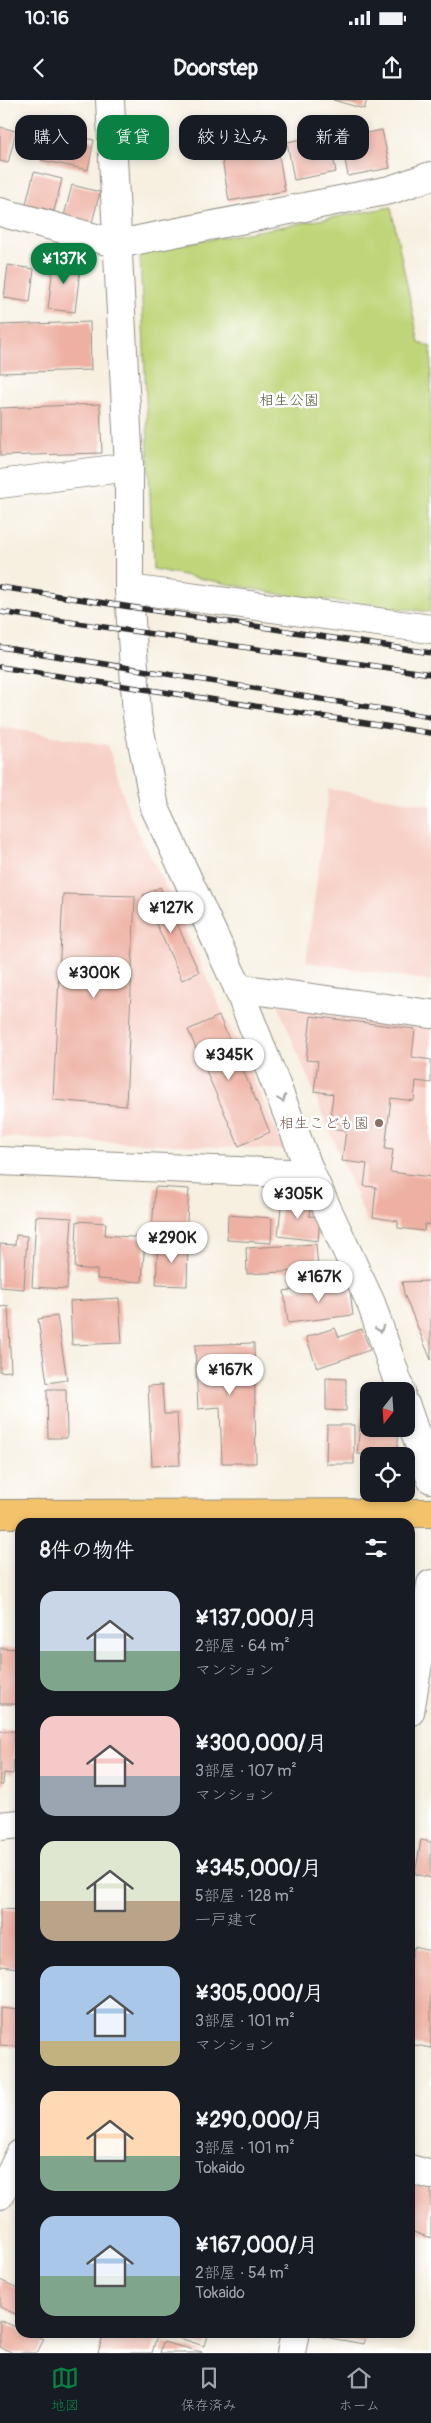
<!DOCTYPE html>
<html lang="ja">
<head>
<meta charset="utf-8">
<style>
	:root { --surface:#171b24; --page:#20242c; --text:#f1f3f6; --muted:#9ea1a6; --line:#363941; --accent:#0b8043 }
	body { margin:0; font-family:Pangolin,"Klee One",sans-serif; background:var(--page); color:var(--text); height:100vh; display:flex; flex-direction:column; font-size:19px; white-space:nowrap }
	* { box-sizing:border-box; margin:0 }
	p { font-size:16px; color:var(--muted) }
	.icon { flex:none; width:28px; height:28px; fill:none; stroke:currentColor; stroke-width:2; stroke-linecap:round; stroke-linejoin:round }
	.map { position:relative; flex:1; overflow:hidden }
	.drawer { position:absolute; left:15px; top:1418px; width:400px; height:820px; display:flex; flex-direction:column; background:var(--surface); border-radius:15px; box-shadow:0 2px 8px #0003 }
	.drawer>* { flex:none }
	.top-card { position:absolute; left:15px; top:15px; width:401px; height:45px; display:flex; gap:10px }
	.needle { width:32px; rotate:197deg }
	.fabs { position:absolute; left:360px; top:1282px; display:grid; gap:10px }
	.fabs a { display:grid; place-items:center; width:55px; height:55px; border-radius:10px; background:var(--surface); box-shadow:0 2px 8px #0003; font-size:25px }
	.price { position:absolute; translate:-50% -42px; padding:0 11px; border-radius:18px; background:#fff; color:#222; font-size:16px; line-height:32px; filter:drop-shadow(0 1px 2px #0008) }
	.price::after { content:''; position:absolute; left:50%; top:30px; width:15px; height:11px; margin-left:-8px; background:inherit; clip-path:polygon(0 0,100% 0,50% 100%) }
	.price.active { background:var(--accent); color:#fff }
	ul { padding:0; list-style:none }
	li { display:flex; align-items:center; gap:15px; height:125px; padding:0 25px }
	li span { display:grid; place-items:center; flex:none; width:140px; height:100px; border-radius:15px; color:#555 }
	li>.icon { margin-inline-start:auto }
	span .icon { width:60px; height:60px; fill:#fffc; stroke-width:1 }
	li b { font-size:21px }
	h2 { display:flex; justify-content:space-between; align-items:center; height:60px; padding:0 25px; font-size:21px }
	.pill { padding:0 18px; border-radius:15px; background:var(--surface); box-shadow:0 2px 8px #0003; font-size:18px; line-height:45px }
	.pill.active { background:var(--accent); color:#fff }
	.status { display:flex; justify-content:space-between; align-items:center; height:35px; padding:0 25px; background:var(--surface); direction:ltr }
	.status svg { height:14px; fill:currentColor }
	header { display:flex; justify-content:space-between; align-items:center; height:65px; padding:0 25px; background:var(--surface); font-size:22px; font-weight:700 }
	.tabs { display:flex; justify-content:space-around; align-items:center; height:70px; border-top:1px solid var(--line); background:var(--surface); font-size:14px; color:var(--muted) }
	.tabs a { display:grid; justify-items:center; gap:2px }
	.tabs .active { color:var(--accent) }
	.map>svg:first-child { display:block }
	.built { fill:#f7d1c7 }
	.green { fill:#c0d579; stroke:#768052 }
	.building { fill:#eeb0a2 }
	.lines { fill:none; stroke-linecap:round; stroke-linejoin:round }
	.street-casing { stroke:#918e86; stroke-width:30 }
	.highway-casing { stroke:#918e86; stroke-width:30 }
	.street { stroke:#fff; stroke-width:28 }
	.highway { stroke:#f2c36a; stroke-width:28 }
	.rail-casing { stroke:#2b2b2b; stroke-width:5.5 }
	.rail { stroke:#fff; stroke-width:4; stroke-dasharray:11; stroke-linecap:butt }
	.oneway { stroke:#a0a0a0 }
	.education-dot { fill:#8d6e63; stroke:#fff; stroke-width:2 }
	.labels { text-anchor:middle; stroke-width:5; stroke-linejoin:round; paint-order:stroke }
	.park-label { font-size:15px; fill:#585e42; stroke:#fff }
	.education-label { font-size:15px; fill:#785e54; stroke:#fff; text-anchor:end }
</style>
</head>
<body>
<div class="status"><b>10:16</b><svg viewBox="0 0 49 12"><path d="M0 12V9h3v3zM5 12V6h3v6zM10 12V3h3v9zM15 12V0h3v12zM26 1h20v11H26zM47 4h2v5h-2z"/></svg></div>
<header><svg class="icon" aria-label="back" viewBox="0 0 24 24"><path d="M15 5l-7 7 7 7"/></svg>Doorstep<svg class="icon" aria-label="share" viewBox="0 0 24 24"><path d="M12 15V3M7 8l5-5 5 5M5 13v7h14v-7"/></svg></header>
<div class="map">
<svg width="431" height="2253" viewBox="0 0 431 2253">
	<rect width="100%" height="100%" fill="#fff"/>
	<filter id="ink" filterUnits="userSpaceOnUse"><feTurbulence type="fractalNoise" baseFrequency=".02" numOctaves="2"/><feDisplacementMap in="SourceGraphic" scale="10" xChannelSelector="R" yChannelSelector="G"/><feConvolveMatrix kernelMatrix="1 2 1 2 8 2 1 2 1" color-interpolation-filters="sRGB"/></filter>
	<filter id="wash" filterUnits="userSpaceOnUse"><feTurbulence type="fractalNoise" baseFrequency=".0096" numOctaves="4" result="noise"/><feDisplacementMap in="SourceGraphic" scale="20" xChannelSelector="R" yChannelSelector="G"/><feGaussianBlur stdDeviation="1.12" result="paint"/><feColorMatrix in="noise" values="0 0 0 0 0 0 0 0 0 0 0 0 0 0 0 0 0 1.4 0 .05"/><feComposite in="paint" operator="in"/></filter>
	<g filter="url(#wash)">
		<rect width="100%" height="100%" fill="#f7f0e1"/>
		<g class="built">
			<polygon points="0,627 108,645 129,714 162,779 285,1050 0,1037"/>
			<polygon points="329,689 431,705 431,881 306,862"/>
			<polygon points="278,905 431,925 431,1132 367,1122"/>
		</g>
		<polygon class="green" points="391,107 419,243 431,247 431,512 289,496 153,469 140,152"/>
		<g id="blocks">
			<g class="building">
				<polygon points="333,0 367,0 364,9"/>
				<polygon points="0,27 16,31 8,63 0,61"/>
				<polygon points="47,30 94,40 88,70 41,60"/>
				<polygon points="382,30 390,68 348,76 341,38"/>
				<polygon points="329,34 336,72 294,80 287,42"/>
				<polygon points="278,49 285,91 229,101 222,59"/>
				<polygon points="34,72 62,79 54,111 26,104"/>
				<polygon points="72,85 100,92 92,123 64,116"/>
				<polygon points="54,158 81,161 75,212 48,209"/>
				<polygon points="8,165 34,169 30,202 4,198"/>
				<polygon points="90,222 91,270 0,273 0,225"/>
				<polygon points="100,304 102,353 0,356 0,308"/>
				<polygon points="160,787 199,872 182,880 143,795"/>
				<polygon points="63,794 135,796 126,1006 53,1000"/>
				<polygon points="219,916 270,1032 239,1046 188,930"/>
				<polygon points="311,916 415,929 412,957 431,960 431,983 416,981 414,1001 391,998 385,1049 393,1050 390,1072 431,1077 431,1125 425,1124 424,1131 398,1128 398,1121 373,1117 376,1087 364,1086 367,1064 342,1061 346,1030 329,1028 333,994 314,991 318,961 306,960"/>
				<polygon points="155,1087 189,1089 186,1134 152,1132"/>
				<polygon points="282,1097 311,1100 309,1116 320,1117 318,1141 278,1136"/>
				<polygon points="228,1115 272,1118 271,1143 227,1140"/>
				<polygon points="36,1116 72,1118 67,1189 32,1187"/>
				<polygon points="77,1121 106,1123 105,1135 145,1138 142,1182 97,1179 97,1170 75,1168"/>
				<polygon points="16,1135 27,1136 24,1189 0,1187 0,1144 15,1145"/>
				<polygon points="158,1141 188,1143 187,1186 156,1185"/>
				<polygon points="316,1144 318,1170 247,1174 246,1148"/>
				<polygon points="431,1181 431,1260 404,1194 402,1182"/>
				<polygon points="349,1182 353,1215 288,1223 284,1191"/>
				<polygon points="119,1198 122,1243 72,1245 70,1201"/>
				<polygon points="8,1206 11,1271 0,1272 0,1207"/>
				<polygon points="57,1216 67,1280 47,1283 38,1219"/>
				<polygon points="335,1228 339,1237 362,1229 370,1250 317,1268 306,1237"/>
				<polygon points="254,1243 256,1363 222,1363 220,1307 198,1309 195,1245"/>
				<polygon points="326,1278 346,1279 346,1311 326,1310"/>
				<polygon points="162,1285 164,1314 177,1314 180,1365 152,1366 148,1286"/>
				<polygon points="47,1289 66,1289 67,1338 48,1338"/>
				<polygon points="363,1297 369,1297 369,1329 399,1329 397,1356 357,1354"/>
				<polygon points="327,1325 354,1325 354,1364 326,1364"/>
				<polygon points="0,1548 20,1549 20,1604 0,1604"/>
				<polygon points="0,1631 15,1631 13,1674 4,1673 3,1685 0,1685"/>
				<polygon points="421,1740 431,1742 431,1778 415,1774"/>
				<polygon points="0,1809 20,1810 20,1868 0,1866"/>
				<polygon points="414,1847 431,1851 431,1948 410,1944 410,1865"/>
				<polygon points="0,1908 20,1910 20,1947 0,1945"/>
				<polygon points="410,2081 431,2088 431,2138 410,2131"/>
				<polygon points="0,2180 20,2189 20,2216 0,2207"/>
				<polygon points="0,2220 20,2229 20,2232 28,2232 44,2239 37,2253 13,2253 0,2247"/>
				<polygon points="104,2232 149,2232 157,2235 152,2253 98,2253"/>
				<polygon points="161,2232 208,2232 204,2246"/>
				<polygon points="314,2232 367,2232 364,2244 313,2235"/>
				<polygon points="163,2242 202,2252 202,2253 160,2253"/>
			</g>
		</g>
	</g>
	<g filter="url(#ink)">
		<use href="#blocks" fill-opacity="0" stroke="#918e86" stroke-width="1"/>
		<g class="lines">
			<g class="street-casing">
				<g id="street">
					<polyline points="110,0 129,367 129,489 137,616 155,708 238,888 311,1074 371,1203 401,1291"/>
					<polyline points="0,112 118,144 390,90 431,76"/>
					<polyline points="0,384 129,367"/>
					<polyline points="129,489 431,529"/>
					<polyline points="238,888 431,914"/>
					<polyline points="0,1061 311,1074"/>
					<polyline points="406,1306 431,1379"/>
					<polyline points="410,1612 431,1484"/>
					<polyline points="0,1726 20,1724"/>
					<polyline points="410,2069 431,2075"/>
					<polyline points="0,2095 20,2054"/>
					<polyline points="291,2253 295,2232"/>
				</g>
			</g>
			<g class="highway-casing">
				<polyline id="highway" points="0,1414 431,1413"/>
			</g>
			<use href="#street" class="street"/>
			<use href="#highway" class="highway"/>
			<g class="rail-casing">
				<g id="rail">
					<polyline points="0,487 431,553"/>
					<polyline points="0,512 431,574"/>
					<polyline points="0,547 431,617"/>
					<polyline points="0,567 431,633"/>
				</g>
			</g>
			<use href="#rail" class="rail"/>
		</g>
		<defs><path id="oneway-chevron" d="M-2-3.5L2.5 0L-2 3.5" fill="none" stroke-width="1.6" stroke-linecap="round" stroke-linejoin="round" transform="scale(1.25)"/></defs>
		<g class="oneway">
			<use href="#oneway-chevron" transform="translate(282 999) rotate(69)"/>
			<use href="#oneway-chevron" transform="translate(380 1229) rotate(71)"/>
		</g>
	</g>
	<circle class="education-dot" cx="379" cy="1023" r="5"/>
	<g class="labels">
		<g class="park-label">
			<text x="289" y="305">相生公園</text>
		</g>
		<g class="education-label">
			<text x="369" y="1028">相生こども園</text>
		</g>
	</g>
</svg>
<div class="fabs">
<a><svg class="needle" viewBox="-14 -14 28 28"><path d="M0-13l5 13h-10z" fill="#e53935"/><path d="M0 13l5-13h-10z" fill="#9ea1a6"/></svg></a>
<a><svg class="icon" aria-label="locate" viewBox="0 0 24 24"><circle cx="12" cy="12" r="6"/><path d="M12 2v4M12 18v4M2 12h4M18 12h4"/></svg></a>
</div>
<b class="price active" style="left:64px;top:185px">¥137K</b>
<b class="price" style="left:171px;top:834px">¥127K</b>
<b class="price" style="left:94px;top:899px">¥300K</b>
<b class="price" style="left:229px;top:981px">¥345K</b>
<b class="price" style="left:298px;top:1120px">¥305K</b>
<b class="price" style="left:172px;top:1164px">¥290K</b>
<b class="price" style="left:319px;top:1203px">¥167K</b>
<b class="price" style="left:230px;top:1296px">¥167K</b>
<div class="top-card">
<a class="pill">購入</a>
<a class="pill active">賃貸</a>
<a class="pill">絞り込み</a>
<a class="pill">新着</a>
</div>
<section class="drawer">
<h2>8件の物件<svg class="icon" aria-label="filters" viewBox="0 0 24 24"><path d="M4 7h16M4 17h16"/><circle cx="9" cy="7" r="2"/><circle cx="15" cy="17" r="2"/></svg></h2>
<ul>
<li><span style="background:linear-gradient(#c9d6e8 60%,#7fa58c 0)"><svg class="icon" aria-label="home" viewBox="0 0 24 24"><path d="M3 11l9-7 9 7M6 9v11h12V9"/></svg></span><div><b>¥137,000/月</b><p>2部屋 · 64 m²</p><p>マンション</p></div></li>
<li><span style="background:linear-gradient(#f6c9c9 60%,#9aa5b1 0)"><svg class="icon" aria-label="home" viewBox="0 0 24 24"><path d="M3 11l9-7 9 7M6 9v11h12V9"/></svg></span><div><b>¥300,000/月</b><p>3部屋 · 107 m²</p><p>マンション</p></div></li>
<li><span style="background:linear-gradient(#dfe7d0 60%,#b9a48a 0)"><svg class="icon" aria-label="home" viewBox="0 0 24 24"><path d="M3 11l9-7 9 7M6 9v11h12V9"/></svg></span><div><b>¥345,000/月</b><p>5部屋 · 128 m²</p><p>一戸建て</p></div></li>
<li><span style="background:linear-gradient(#a9c7e8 75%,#c2b280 0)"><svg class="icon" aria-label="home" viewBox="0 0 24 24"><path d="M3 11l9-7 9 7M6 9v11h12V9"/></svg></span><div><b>¥305,000/月</b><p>3部屋 · 101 m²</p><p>マンション</p></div></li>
<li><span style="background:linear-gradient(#ffd9b3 65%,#7fa58c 0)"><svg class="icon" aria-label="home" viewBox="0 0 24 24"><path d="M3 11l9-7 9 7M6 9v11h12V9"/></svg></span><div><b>¥290,000/月</b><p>3部屋 · 101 m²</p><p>Tokaido</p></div></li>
<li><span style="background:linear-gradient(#a9c7e8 60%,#7fa58c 0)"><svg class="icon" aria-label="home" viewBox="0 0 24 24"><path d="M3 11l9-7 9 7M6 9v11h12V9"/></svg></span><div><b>¥167,000/月</b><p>2部屋 · 54 m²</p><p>Tokaido</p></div></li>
</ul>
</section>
</div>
<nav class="tabs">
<a class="active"><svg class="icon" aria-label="map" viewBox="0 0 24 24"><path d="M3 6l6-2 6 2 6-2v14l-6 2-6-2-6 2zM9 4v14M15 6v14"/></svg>地図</a>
<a><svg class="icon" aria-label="saved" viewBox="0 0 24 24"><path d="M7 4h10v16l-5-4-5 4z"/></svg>保存済み</a>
<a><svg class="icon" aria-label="home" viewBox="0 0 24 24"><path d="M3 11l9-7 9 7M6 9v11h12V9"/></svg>ホーム</a>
</nav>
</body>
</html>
